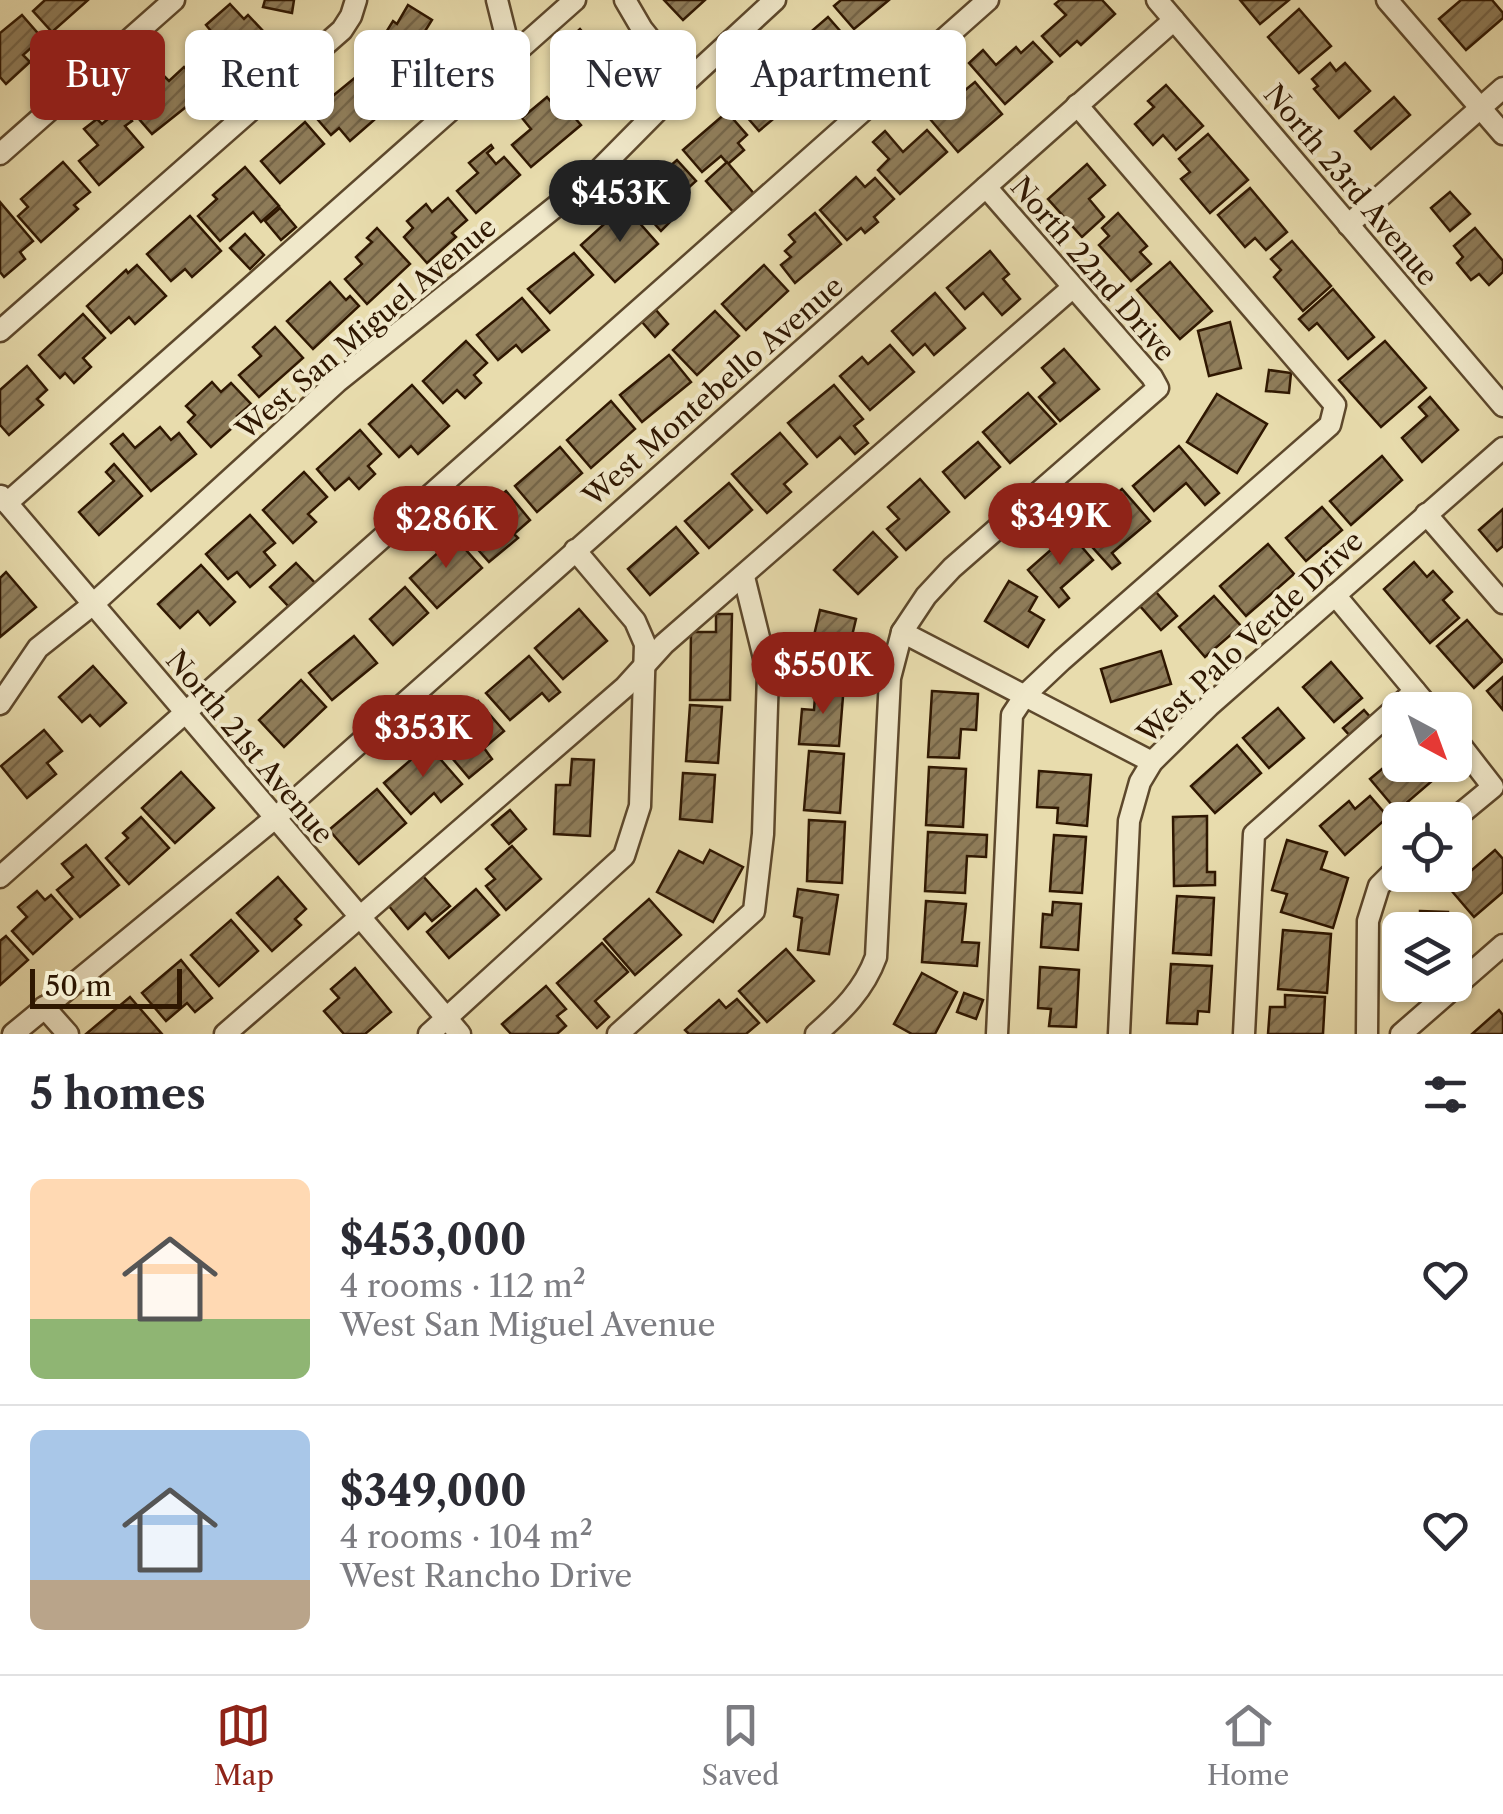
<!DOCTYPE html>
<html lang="en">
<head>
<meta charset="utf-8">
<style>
	:root { --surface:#fff; --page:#f7f7f7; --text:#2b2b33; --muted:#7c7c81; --line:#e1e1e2; --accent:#8f2418 }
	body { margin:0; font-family:"Libre Caslon Text",serif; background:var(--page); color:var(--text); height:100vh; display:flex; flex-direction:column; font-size:38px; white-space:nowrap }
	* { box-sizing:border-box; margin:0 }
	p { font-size:32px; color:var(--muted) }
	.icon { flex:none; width:55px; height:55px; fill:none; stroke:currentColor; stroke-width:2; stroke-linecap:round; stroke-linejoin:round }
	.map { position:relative; height:1034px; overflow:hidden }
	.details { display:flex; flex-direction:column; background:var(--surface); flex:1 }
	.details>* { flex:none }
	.hud { position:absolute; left:30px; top:30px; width:1000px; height:90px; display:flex; gap:20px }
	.needle { width:65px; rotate:139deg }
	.buttons { position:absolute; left:1382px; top:692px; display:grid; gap:20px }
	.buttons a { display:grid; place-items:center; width:90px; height:90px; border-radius:15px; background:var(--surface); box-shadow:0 2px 8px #0004; font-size:50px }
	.scale { position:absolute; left:30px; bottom:25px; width:152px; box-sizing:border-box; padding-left:10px; border:5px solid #2f1701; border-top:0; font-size:28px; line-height:35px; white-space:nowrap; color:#2f1701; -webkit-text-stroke:8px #f0e8ca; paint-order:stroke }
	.price { position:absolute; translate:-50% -85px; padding:0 22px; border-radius:35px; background:var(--accent); color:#fff; font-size:32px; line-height:65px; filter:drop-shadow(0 2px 5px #0008) }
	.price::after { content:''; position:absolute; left:50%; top:60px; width:30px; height:22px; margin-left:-15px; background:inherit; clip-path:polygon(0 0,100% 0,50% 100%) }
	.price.active { background:#222; color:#fff }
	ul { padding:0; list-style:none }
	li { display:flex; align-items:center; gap:30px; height:250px; padding:0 30px }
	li+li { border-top:2px solid var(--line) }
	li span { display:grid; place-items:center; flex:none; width:280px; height:200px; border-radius:15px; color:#555 }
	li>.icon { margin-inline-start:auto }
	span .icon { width:120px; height:120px; fill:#fffc; stroke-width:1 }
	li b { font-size:42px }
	h2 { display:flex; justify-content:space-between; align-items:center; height:120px; padding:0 30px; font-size:42px }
	.chip { padding:0 35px; border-radius:15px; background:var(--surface); box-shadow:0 2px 8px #0004; font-size:35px; line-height:90px }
	.chip.active { background:var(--accent); color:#fff }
	.tabs { display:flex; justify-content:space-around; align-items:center; height:140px; border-top:2px solid var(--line); background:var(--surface); font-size:28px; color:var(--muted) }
	.tabs a { display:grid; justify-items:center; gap:5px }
	.tabs .active { color:var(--accent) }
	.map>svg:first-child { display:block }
	.building { fill:url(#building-hatch); stroke:#2f1701; stroke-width:2.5 }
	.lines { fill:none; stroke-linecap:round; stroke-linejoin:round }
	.minor-casing { stroke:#5d482c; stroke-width:25 }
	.minor { stroke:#f0e8ca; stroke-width:20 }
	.labels { text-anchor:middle; stroke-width:8; stroke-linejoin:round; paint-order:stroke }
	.street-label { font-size:28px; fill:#2f1701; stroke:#f0e8ca }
</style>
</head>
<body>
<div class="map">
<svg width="1503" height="1034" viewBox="0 0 1503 1034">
	<defs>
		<pattern id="building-hatch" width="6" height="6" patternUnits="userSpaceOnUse" patternTransform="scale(2.5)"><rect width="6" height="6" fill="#8f7d5a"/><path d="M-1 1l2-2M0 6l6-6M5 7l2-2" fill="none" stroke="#756548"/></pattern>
	</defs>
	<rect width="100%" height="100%" fill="#e8dcad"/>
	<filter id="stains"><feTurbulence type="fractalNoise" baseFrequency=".002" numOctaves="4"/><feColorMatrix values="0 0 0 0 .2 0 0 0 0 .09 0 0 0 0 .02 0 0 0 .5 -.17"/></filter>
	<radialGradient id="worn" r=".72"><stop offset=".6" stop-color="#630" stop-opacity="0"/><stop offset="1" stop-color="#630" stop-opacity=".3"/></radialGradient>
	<g class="building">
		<polygon points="45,0 88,0 52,32 33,11"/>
		<polygon points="265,0 294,0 292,13 263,7"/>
		<polygon points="664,0 705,0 683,20"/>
		<polygon points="841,0 889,0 854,29 834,6"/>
		<polygon points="1060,0 1102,0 1115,14 1081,45 1077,41 1060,56 1042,36 1066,15 1055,4"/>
		<polygon points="1240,0 1289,0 1260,24"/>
		<polygon points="1461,0 1492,0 1503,13 1503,18 1466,50 1439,19"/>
		<polygon points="230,4 244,19 248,15 264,32 217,75 196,53 215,36 206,25"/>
		<polygon points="408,5 432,20 420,39 433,47 415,76 375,50 393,21 397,24"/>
		<polygon points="1299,9 1331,46 1299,73 1268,37"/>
		<polygon points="22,15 42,38 23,55 30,62 6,84 0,77 0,33"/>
		<polygon points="828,17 855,48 846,56 855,67 822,98 784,55"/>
		<polygon points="580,29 619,73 595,94 556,51"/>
		<polygon points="1033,42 1052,62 1005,104 969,63 983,50 996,65 1016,47 1021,53"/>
		<polygon points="1330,63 1336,71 1345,63 1370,91 1339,118 1314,89 1318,86 1312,79"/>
		<polygon points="777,64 803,94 759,131 733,101"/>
		<polygon points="184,67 206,91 152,134 126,104 161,73 169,81"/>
		<polygon points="368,67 392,96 370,114 374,120 350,141 339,128 331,135 312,113"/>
		<polygon points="975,82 1002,114 958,152 930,119"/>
		<polygon points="1166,85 1203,126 1176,150 1163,135 1153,145 1135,124 1154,107 1148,101"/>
		<polygon points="848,86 861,101 842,119 828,105"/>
		<polygon points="547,97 562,115 568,110 581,125 531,167 512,145 531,129 522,118"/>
		<polygon points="1394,97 1410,115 1371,149 1355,131"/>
		<polygon points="121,108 132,121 125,126 143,147 99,185 79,161 98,145 84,129 97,119 102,124"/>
		<polygon points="727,112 747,135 738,143 744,150 728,164 721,156 702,172 683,150"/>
		<polygon points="305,122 324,144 280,183 261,161"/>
		<polygon points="927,130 947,152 900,194 878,170 889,159 873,142 885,131 903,152"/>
		<polygon points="1208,134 1248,180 1210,213 1181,179 1190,172 1179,159"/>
		<polygon points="491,145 493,148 487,153 496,164 504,157 520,175 476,213 457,191 478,173 469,163"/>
		<polygon points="677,160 696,181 676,199 684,208 661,231 632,199"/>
		<polygon points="63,162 90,192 74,205 78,209 41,242 18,216 28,207 21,199"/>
		<polygon points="727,162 756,196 735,214 706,181"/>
		<polygon points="1087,164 1105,185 1089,199 1104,217 1082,237 1048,199"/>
		<polygon points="245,167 279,206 261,222 253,212 220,241 198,216 217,199 213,195"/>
		<polygon points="856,177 865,187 875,178 894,199 874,217 878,222 865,233 861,228 847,240 820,210"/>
		<polygon points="1250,188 1287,232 1266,250 1255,238 1245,247 1218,215"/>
		<polygon points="1450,192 1470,214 1450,231 1431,208"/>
		<polygon points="448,198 467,220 452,233 456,237 427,263 404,237 413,228 407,221 426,204 432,212"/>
		<polygon points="0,202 33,241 20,252 25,259 4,277 0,272"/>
		<polygon points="280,208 296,227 281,240 265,221"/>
		<polygon points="629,211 658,244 615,282 581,245 613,216 617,221"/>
		<polygon points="815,213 841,244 795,283 781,265 791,257 785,251 795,242 789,235"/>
		<polygon points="1118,213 1147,246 1140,252 1151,264 1131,281 1099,245 1109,236 1102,228"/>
		<polygon points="190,216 221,251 192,277 185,269 171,281 147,254"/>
		<polygon points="377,228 410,264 367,304 345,279 362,264 356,257 372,242 367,238"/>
		<polygon points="1475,228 1503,261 1503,272 1489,285 1479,274 1471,280 1457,263 1463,257 1454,246"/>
		<polygon points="245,234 264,255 250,269 230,248"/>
		<polygon points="1292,241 1331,286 1303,311 1274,277 1281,270 1271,259"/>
		<polygon points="990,251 1009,274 1003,279 1020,299 1002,315 983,293 965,309 947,288"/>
		<polygon points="574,253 593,275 550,313 528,289"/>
		<polygon points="1170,262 1212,311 1180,339 1137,290"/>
		<polygon points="137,265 166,296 135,324 129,317 111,333 87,306 126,270 128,273"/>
		<polygon points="764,265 788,291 746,330 722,304"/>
		<polygon points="330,282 346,300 350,296 359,306 313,349 287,321"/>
		<polygon points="1333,289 1374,337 1348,359 1317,323 1309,330 1299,319"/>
		<polygon points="935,293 965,328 934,355 925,344 913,355 892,331"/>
		<polygon points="522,298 549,330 522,352 516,345 498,360 477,335"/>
		<polygon points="656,310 668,324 655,337 642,322"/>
		<polygon points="715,311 739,336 697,375 673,350"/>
		<polygon points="83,314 105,338 83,358 91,367 74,383 65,373 60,378 39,355"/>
		<polygon points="1230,322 1241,368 1209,376 1198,331"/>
		<polygon points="275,327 303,358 259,397 239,375 261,356 253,347"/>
		<polygon points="466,341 487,363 474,375 481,383 465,398 457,390 443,403 423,381"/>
		<polygon points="1385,341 1426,388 1381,427 1339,380"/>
		<polygon points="890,345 914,372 870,410 840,376 862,357 868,364"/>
		<polygon points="1064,349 1099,389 1060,421 1039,397 1055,383 1042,368"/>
		<polygon points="669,355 691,382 642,422 620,395"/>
		<polygon points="27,366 47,390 37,399 43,405 9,435 0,425 0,390"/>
		<polygon points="1269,370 1291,373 1289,393 1266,391"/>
		<polygon points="212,382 221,392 231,383 251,404 237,416 241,420 211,447 188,422 195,415 186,406"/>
		<polygon points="412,385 449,426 418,454 411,446 399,457 369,424"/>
		<polygon points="834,385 863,419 854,426 868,443 855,454 840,437 817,457 788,423"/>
		<polygon points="1028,393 1056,424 1010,463 983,432"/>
		<polygon points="1217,394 1267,424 1237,473 1187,442"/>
		<polygon points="1430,397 1458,430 1422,462 1402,438 1427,416 1419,407"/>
		<polygon points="611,401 635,429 591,468 567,440"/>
		<polygon points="160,427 171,440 179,433 196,454 151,491 111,444 123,434 135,448"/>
		<polygon points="360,430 381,454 368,466 375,474 359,489 349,478 335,490 317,469"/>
		<polygon points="780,433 807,464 784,484 791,492 767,513 732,474"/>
		<polygon points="978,442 1000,467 965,498 943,472"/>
		<polygon points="1179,446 1219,493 1205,505 1186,483 1154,511 1133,486"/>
		<polygon points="560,447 582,473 537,512 515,486"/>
		<polygon points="1382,456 1402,480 1351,525 1330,501"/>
		<polygon points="114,464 142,496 99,535 79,512 114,481 106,472"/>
		<polygon points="304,472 327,497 308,514 316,522 293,543 263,510"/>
		<polygon points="920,479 949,512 906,550 887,529 899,519 888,507"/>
		<polygon points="729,483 752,510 709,548 685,521"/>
		<polygon points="1122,489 1150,521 1112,553 1120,563 1112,569 1076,529"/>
		<polygon points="506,491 530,520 514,534 518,538 489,562 465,535 474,527 462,513 485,494 492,503"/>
		<polygon points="1322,507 1342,530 1306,561 1286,538"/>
		<polygon points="1503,509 1503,546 1497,551 1479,530"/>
		<polygon points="250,515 275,543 264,552 275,565 250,587 237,572 228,579 206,554"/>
		<polygon points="676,527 698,553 650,595 628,569"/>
		<polygon points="449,531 482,568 437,608 410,578 441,550 435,543"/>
		<polygon points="873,532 897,557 858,594 834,570"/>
		<polygon points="1070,533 1093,560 1061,588 1069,598 1059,607 1028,570"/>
		<polygon points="1268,544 1294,574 1246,616 1220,586"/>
		<polygon points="1414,562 1427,577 1433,571 1452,592 1443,600 1459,618 1430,643 1384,589"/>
		<polygon points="296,563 316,584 290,608 270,587"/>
		<polygon points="201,565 235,602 210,625 198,611 180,628 158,604"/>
		<polygon points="6,572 36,607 0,637 0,578"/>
		<polygon points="1009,581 1037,597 1029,611 1044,620 1028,647 985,621"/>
		<polygon points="405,587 428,613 393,645 370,619"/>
		<polygon points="1156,592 1177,616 1161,630 1140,606"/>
		<polygon points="1214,596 1241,626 1205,657 1179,627"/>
		<polygon points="579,609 607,641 563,679 535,648"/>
		<polygon points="820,610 856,619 843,674 807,665"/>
		<polygon points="716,614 732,614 730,700 690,700 691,632 716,632"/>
		<polygon points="1467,620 1503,661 1474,688 1437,646"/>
		<polygon points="354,636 377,663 332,700 309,673"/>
		<polygon points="1161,651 1171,684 1111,702 1101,669"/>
		<polygon points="529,656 560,692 549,701 542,693 510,720 486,693"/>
		<polygon points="1331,662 1362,698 1334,722 1303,687"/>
		<polygon points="93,666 126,703 100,726 90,715 82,722 59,697"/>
		<polygon points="1503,677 1503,710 1487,691"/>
		<polygon points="301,680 326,707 284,747 259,720"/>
		<polygon points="816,683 844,684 839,746 799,744 802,709 814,710"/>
		<polygon points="932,691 978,694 976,730 961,729 959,758 928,757"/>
		<polygon points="478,701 504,731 484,748 492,759 469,778 435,738"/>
		<polygon points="690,705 722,707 718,763 686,761"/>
		<polygon points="1278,708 1304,738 1269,768 1243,738"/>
		<polygon points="1364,710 1372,719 1351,737 1343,728"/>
		<polygon points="44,730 62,751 47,763 56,774 27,798 1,766"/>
		<polygon points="428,745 462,784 441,802 434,793 411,814 384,783"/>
		<polygon points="1237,745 1261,773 1215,813 1191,786"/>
		<polygon points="809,751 844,754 840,813 804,810"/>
		<polygon points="1400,754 1400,765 1442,765 1446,769 1397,811 1370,779"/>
		<polygon points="572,759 594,760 590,836 554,834 556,785 570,785"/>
		<polygon points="929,767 966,769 963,827 926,825"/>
		<polygon points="1039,771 1091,775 1087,826 1057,823 1058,808 1037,807"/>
		<polygon points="181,772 214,808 175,843 142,808"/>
		<polygon points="683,773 715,775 712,822 680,819"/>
		<polygon points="377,789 406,823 359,864 329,830"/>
		<polygon points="1370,796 1388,817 1345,855 1320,826 1349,801 1355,809"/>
		<polygon points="510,810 526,829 509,844 492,825"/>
		<polygon points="1207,816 1207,872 1215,872 1215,885 1174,886 1173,817"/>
		<polygon points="141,817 169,848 129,884 106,858 128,838 123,833"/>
		<polygon points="809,820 845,822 842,883 807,881"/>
		<polygon points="928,832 987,835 986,857 967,856 965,893 925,891"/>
		<polygon points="1054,835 1086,837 1082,893 1050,891"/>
		<polygon points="1287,840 1327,852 1321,869 1348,878 1333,928 1281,912 1287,894 1272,890"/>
		<polygon points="86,845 119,885 80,917 57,890 73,877 62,864"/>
		<polygon points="512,846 541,879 506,910 486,886 495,879 486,869"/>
		<polygon points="710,850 743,867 713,922 657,892 679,851 703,863"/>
		<polygon points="1495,850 1503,859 1503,892 1474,917 1450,889"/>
		<polygon points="422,875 450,906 432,921 425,913 408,929 388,905"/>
		<polygon points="278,877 306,909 295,919 301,925 272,951 237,913"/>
		<polygon points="476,889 499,915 449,958 427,932"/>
		<polygon points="798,889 838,895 829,954 798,950 802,918 794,916"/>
		<polygon points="37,891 45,900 51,895 72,919 33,954 12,931 27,917 18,907"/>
		<polygon points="1177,896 1214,898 1211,955 1173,953"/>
		<polygon points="649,899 681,935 635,975 604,939"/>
		<polygon points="926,901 966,904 962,942 979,943 977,966 922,962"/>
		<polygon points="1053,902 1081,904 1078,950 1041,947 1043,914 1052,915"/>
		<polygon points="1420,911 1448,912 1448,926 1464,927 1463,960 1455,960 1455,930 1420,930"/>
		<polygon points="231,920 258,951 219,986 191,955"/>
		<polygon points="1283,930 1331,934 1327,993 1278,989"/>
		<polygon points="6,936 28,960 0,985 0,941"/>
		<polygon points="602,943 628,972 595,1001 609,1017 597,1028 557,983"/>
		<polygon points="786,949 814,981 767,1022 739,991"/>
		<polygon points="181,960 212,998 195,1012 187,1003 166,1021 142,993"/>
		<polygon points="1171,964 1212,966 1209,1012 1198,1011 1197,1024 1167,1023"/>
		<polygon points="1040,967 1079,970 1076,1027 1049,1026 1051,1009 1038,1008"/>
		<polygon points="355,968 391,1012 365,1034 344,1034 324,1011 339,998 331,989"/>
		<polygon points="922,973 957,992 935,1034 912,1034 894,1024"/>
		<polygon points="546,986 566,1009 557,1016 566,1026 557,1034 511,1034 502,1024"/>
		<polygon points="964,993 983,1000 976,1019 957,1012"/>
		<polygon points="1285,995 1325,997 1323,1034 1268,1034 1270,1007 1285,1007"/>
		<polygon points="130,997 162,1034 86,1034"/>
		<polygon points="737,999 759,1023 746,1034 689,1034 685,1030 719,1000 726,1008"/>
		<polygon points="1499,1010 1503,1015 1503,1034 1472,1034"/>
	</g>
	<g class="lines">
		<g class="minor-casing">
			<g id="minor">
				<polyline points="497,0 507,40 514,53"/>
				<polyline points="625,0 642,29 685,83"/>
				<polyline points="1157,0 1503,406"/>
				<polyline points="1387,0 1503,134"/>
				<polyline points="0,154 174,0"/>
				<polyline points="1348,225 1503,88"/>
				<polyline points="0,331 342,30 351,16 356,0"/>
				<polyline points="1,496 460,1034"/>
				<polyline points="7,503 575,0"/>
				<polyline points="1426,514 1503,603"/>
				<polyline points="1335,595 1431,710"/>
				<polyline points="902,632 1152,762"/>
				<polyline points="0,704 38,648 92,605 337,382 590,179 685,83 775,0"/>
				<polyline points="1453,820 1493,787 1455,738"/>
				<polyline points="0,877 988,0"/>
				<polyline points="44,1007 68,1034"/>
				<polyline points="13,1034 275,818 1174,20"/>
				<polyline points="225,1034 625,687 664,644 1072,288"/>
				<polyline points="429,1034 624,856 640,806 645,644 635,621 575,550"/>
				<polyline points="618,1034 754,911 763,834 768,674 744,577"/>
				<path d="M816 1034C842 1011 864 990 876 957L890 678 902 632 926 596 952 568 1158 388 1152 377 986 187"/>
				<polyline points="997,1034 1012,715 1026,694 1062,660 1330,425 1335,405 1077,105"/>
				<polyline points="1119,1034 1129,821 1140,782 1152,762 1209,706 1503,448"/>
				<polyline points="1244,1034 1254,834 1415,691"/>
				<polyline points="1367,1034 1368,921 1379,886 1400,865"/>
				<polyline points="1401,1034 1503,945"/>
			</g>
		</g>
		<use href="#minor" class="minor"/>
	</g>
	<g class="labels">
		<g class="street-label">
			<text transform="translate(1351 185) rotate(50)" y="10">North 23rd Avenue</text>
			<text transform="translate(1093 269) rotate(49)" y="10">North 22nd Drive</text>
			<text transform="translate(366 328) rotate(-40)" y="10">West San Miguel Avenue</text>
			<text transform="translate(713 391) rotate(-41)" y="10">West Montebello Avenue</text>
			<text transform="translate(1250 637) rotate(-43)" y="10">West Palo Verde Drive</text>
			<text transform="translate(250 747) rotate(50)" y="10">North 21st Avenue</text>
		</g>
	</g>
	<rect width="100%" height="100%" filter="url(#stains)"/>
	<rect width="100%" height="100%" fill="url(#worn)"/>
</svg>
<div class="buttons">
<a><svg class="needle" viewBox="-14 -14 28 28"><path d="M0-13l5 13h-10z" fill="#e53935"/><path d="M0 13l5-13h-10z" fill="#7c7c81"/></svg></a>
<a><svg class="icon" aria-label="locate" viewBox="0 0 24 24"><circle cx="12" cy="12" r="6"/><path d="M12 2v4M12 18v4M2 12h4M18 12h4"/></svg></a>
<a><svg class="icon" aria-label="layers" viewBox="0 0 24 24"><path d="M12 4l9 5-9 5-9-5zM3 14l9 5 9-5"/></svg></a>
</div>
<div class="scale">50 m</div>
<b class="price active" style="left:620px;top:245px">$453K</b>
<b class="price" style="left:1060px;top:568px">$349K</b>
<b class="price" style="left:446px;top:571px">$286K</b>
<b class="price" style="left:823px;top:717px">$550K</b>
<b class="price" style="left:423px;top:780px">$353K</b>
<div class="hud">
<a class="chip active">Buy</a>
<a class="chip">Rent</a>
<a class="chip">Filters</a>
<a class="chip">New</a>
<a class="chip">Apartment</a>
</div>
</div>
<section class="details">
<h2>5 homes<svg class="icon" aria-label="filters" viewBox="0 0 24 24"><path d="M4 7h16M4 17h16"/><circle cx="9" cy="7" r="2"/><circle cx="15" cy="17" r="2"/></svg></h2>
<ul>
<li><span style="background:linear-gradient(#ffd9b3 70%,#8fb573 0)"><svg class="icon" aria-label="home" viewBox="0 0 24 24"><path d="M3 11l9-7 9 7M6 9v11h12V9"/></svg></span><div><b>$453,000</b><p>4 rooms · 112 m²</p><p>West San Miguel Avenue</p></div><svg class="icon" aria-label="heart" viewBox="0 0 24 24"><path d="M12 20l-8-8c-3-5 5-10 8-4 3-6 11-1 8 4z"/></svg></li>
<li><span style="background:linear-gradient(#a9c7e8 75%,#b9a48a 0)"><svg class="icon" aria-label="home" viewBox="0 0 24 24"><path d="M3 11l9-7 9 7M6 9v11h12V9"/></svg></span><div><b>$349,000</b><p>4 rooms · 104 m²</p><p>West Rancho Drive</p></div><svg class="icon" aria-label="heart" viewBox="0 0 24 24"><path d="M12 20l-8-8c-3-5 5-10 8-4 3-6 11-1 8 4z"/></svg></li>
</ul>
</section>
<nav class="tabs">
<a class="active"><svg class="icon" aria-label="map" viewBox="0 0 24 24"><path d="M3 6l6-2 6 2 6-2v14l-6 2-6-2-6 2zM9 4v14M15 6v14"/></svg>Map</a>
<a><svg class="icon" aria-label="saved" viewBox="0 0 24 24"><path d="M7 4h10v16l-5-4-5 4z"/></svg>Saved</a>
<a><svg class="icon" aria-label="home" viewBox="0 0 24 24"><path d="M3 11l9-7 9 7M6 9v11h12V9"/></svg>Home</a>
</nav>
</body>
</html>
